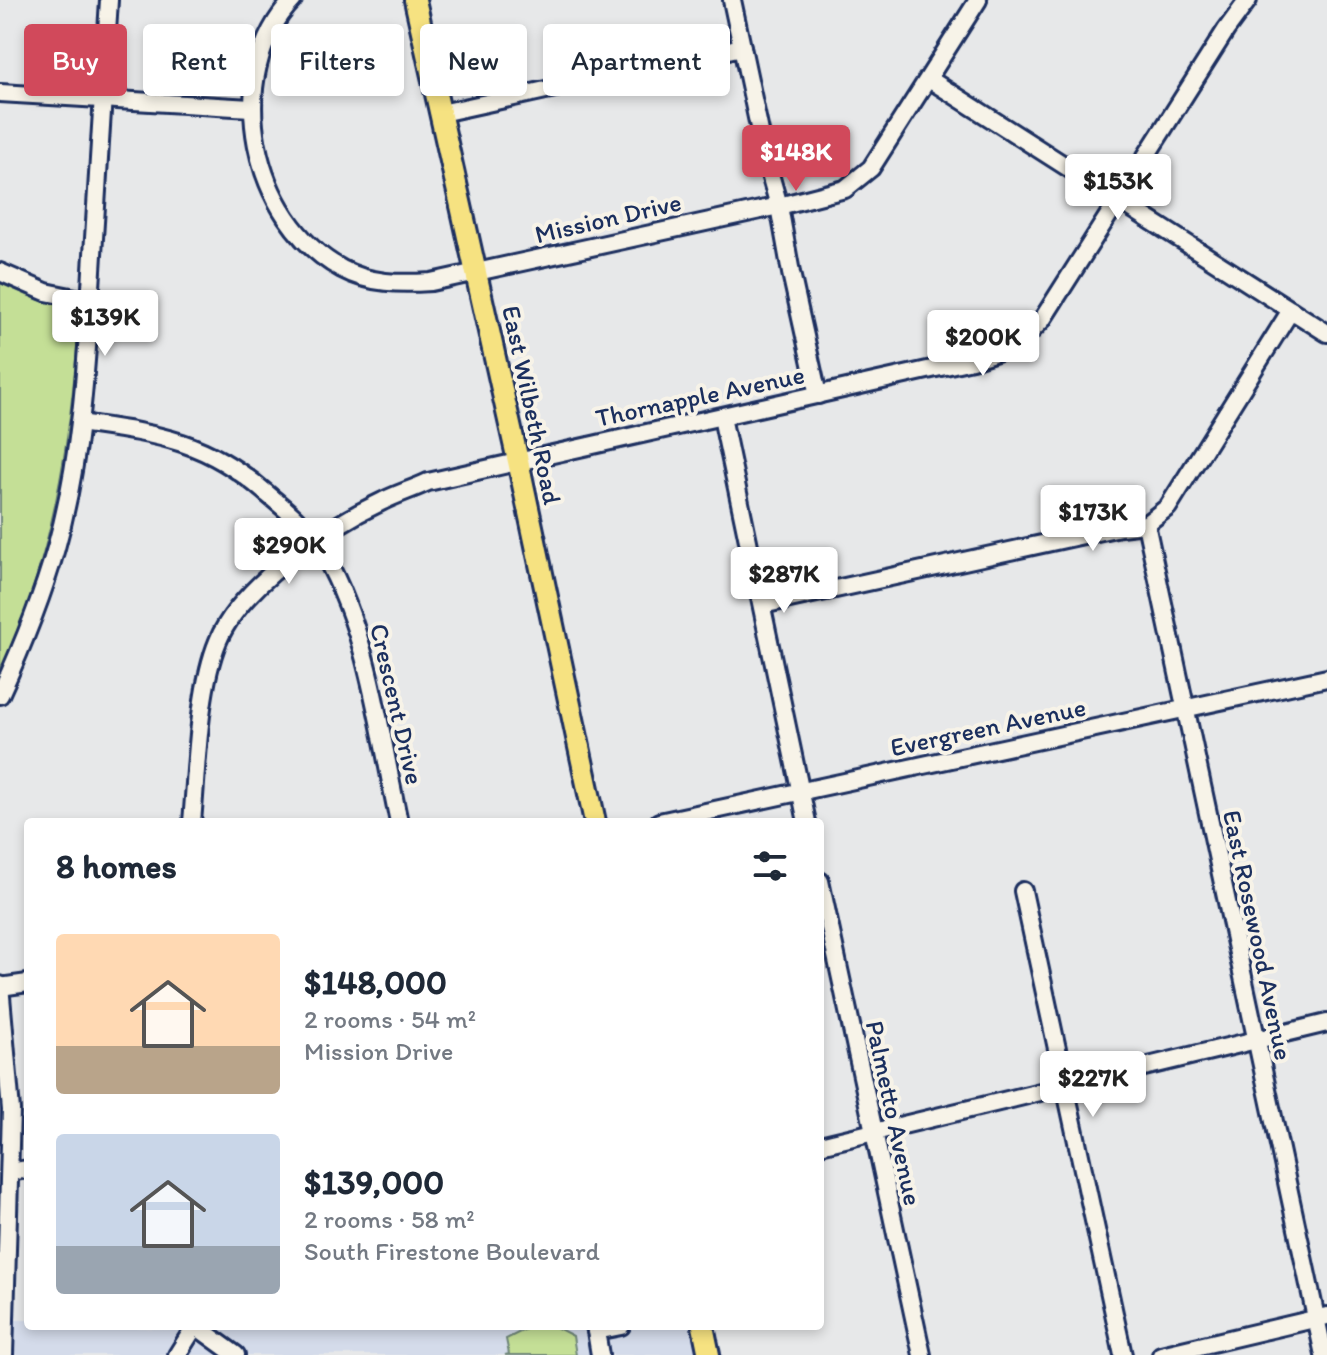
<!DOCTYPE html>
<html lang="en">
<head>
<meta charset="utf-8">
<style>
	:root { --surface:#fff; --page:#f2f2f3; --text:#1f2937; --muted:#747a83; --accent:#d1495b }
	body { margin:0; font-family:Itim,sans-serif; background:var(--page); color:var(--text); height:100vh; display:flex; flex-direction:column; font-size:30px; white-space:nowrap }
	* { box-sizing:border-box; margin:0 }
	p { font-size:26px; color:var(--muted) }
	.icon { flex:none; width:44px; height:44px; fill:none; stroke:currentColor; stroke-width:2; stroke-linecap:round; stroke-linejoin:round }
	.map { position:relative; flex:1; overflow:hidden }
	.panel { position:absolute; left:24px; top:818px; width:800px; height:512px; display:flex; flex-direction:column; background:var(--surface); border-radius:8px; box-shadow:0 4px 12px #0003 }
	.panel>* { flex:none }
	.top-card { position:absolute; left:24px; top:24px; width:800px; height:72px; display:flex; gap:16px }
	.price { position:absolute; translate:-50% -68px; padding:0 18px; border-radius:8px; background:#fff; color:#222; font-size:26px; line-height:52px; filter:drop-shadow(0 2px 4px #0008) }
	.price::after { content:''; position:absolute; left:50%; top:48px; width:24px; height:18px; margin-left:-12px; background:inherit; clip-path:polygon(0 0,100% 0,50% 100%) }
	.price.current { background:var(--accent); color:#fff }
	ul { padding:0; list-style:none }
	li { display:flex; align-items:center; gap:24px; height:200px; padding:0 32px }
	li span { display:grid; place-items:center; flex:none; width:224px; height:160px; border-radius:8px; color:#555 }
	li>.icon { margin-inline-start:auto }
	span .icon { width:96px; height:96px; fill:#fffc; stroke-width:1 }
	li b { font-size:34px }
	h2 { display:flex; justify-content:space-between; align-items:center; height:96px; padding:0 32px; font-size:34px }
	.pill { padding:0 28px; border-radius:8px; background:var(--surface); box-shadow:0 4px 12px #0003; font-size:28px; line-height:72px }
	.pill.current { background:var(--accent); color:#fff }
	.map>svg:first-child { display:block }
	.built { fill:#d4dbea }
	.green { fill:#c4df96; stroke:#70877a; stroke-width:2 }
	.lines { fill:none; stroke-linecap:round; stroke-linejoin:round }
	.minor-casing { stroke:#1b2f5e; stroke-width:22 }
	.major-casing { stroke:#1b2f5e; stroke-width:26 }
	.minor { stroke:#f7f3e8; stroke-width:16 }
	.major { stroke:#f6e281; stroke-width:20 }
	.labels { text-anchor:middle; stroke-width:8; stroke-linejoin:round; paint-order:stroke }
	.street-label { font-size:26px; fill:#1b2f5e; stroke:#f7f3e8 }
</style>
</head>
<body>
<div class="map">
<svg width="1327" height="1355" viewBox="0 0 1327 1355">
	<rect width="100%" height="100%" fill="#e7e8e9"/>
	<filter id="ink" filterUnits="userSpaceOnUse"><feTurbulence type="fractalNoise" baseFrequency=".0125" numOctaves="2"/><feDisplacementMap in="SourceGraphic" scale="16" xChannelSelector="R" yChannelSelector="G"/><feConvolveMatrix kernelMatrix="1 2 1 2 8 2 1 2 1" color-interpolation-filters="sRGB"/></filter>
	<g filter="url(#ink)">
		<polygon class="built" points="16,1320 28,1320 28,1326 116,1326 174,1330 175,1326 691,1326 697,1355 12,1355"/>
		<g class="green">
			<path d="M0 283 39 300 72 307 78 312 79 320C71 443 52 561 0 674Z"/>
			<polygon points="543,1326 554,1326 573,1336 576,1355 505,1355 509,1354 506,1339 526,1329"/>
		</g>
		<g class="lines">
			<g class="minor-casing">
				<g id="minor">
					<path d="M293 0C221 75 252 221 342 269 370 284 400 284 431 282L779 206 845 189 871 168 978 0"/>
					<polyline points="732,0 766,160 779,206 791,273 818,395"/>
					<polyline points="929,79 1327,333"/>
					<polyline points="0,93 251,108"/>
					<polyline points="441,113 742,47"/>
					<polyline points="0,272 46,292 90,301"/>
					<polyline points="722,417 807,822"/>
					<path d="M80 423C114 428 149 432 182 443 212 453 241 471 265 492 283 507 304 524 317 543 368 624 379 730 399 822"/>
					<polyline points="1146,524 1324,1355"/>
					<polyline points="762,605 1120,527 1146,524 1168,507 1291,310"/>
					<path d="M0 695C22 647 42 598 56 548 83 452 87 352 93 254 98 169 104 85 109 0"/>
					<path d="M192 822C197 769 198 689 218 641 241 585 329 526 383 501 397 494 413 489 428 482L972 360 1018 345 1042 320 1226 30 1248 0"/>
					<polyline points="659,822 1327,678"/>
					<polyline points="820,881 922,1355"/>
					<polyline points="1023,891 1123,1355"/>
					<polyline points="0,985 11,1110 4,1355"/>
					<polyline points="0,987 28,983"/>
					<polyline points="820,1145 1327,1023"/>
					<polyline points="10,1172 28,1169"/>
					<polyline points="196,1326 236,1355"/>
					<polyline points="595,1326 596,1331 621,1326"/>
					<polyline points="596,1331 600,1355"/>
					<polyline points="177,1355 195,1326"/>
					<polyline points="1161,1355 1327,1316"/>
				</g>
			</g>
			<g class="major-casing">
				<g id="major">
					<polyline points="415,0 518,461 595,822"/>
					<polyline points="703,1326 709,1355"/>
				</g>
			</g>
			<use href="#minor" class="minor"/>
			<use href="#major" class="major"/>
		</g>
	</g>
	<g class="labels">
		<g class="street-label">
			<text transform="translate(608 218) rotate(-13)" y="9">Mission Drive</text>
			<text transform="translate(700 396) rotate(-12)" y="9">Thornapple Avenue</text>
			<text transform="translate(532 405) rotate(78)" y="9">East Wilbeth Road</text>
			<text transform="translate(397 704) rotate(77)" y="9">Crescent Drive</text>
			<text transform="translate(988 727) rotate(-12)" y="9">Evergreen Avenue</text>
			<text transform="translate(1258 935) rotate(78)" y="9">East Rosewood Avenue</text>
			<text transform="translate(894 1113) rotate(78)" y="9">Palmetto Avenue</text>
		</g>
	</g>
</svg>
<b class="price current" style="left:796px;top:193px">$148K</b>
<b class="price" style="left:1118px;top:222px">$153K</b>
<b class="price" style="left:105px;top:358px">$139K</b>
<b class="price" style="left:983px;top:378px">$200K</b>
<b class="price" style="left:1093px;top:553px">$173K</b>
<b class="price" style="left:289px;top:586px">$290K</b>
<b class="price" style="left:784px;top:615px">$287K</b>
<b class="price" style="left:1093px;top:1119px">$227K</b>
<div class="top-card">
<a class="pill current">Buy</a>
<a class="pill">Rent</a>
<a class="pill">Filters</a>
<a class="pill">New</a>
<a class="pill">Apartment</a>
</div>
<section class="panel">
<h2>8 homes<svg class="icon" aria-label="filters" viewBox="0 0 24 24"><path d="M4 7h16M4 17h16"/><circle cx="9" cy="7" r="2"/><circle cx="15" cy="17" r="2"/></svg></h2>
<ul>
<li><span style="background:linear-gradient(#ffd9b3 70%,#b9a48a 0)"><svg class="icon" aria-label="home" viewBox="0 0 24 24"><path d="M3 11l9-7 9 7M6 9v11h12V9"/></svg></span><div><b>$148,000</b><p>2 rooms · 54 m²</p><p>Mission Drive</p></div></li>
<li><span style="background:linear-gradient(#c9d6e8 70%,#9aa5b1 0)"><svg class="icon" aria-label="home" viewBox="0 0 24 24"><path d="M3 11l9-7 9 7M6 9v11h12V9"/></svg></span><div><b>$139,000</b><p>2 rooms · 58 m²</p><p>South Firestone Boulevard</p></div></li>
</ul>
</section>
</div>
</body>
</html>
